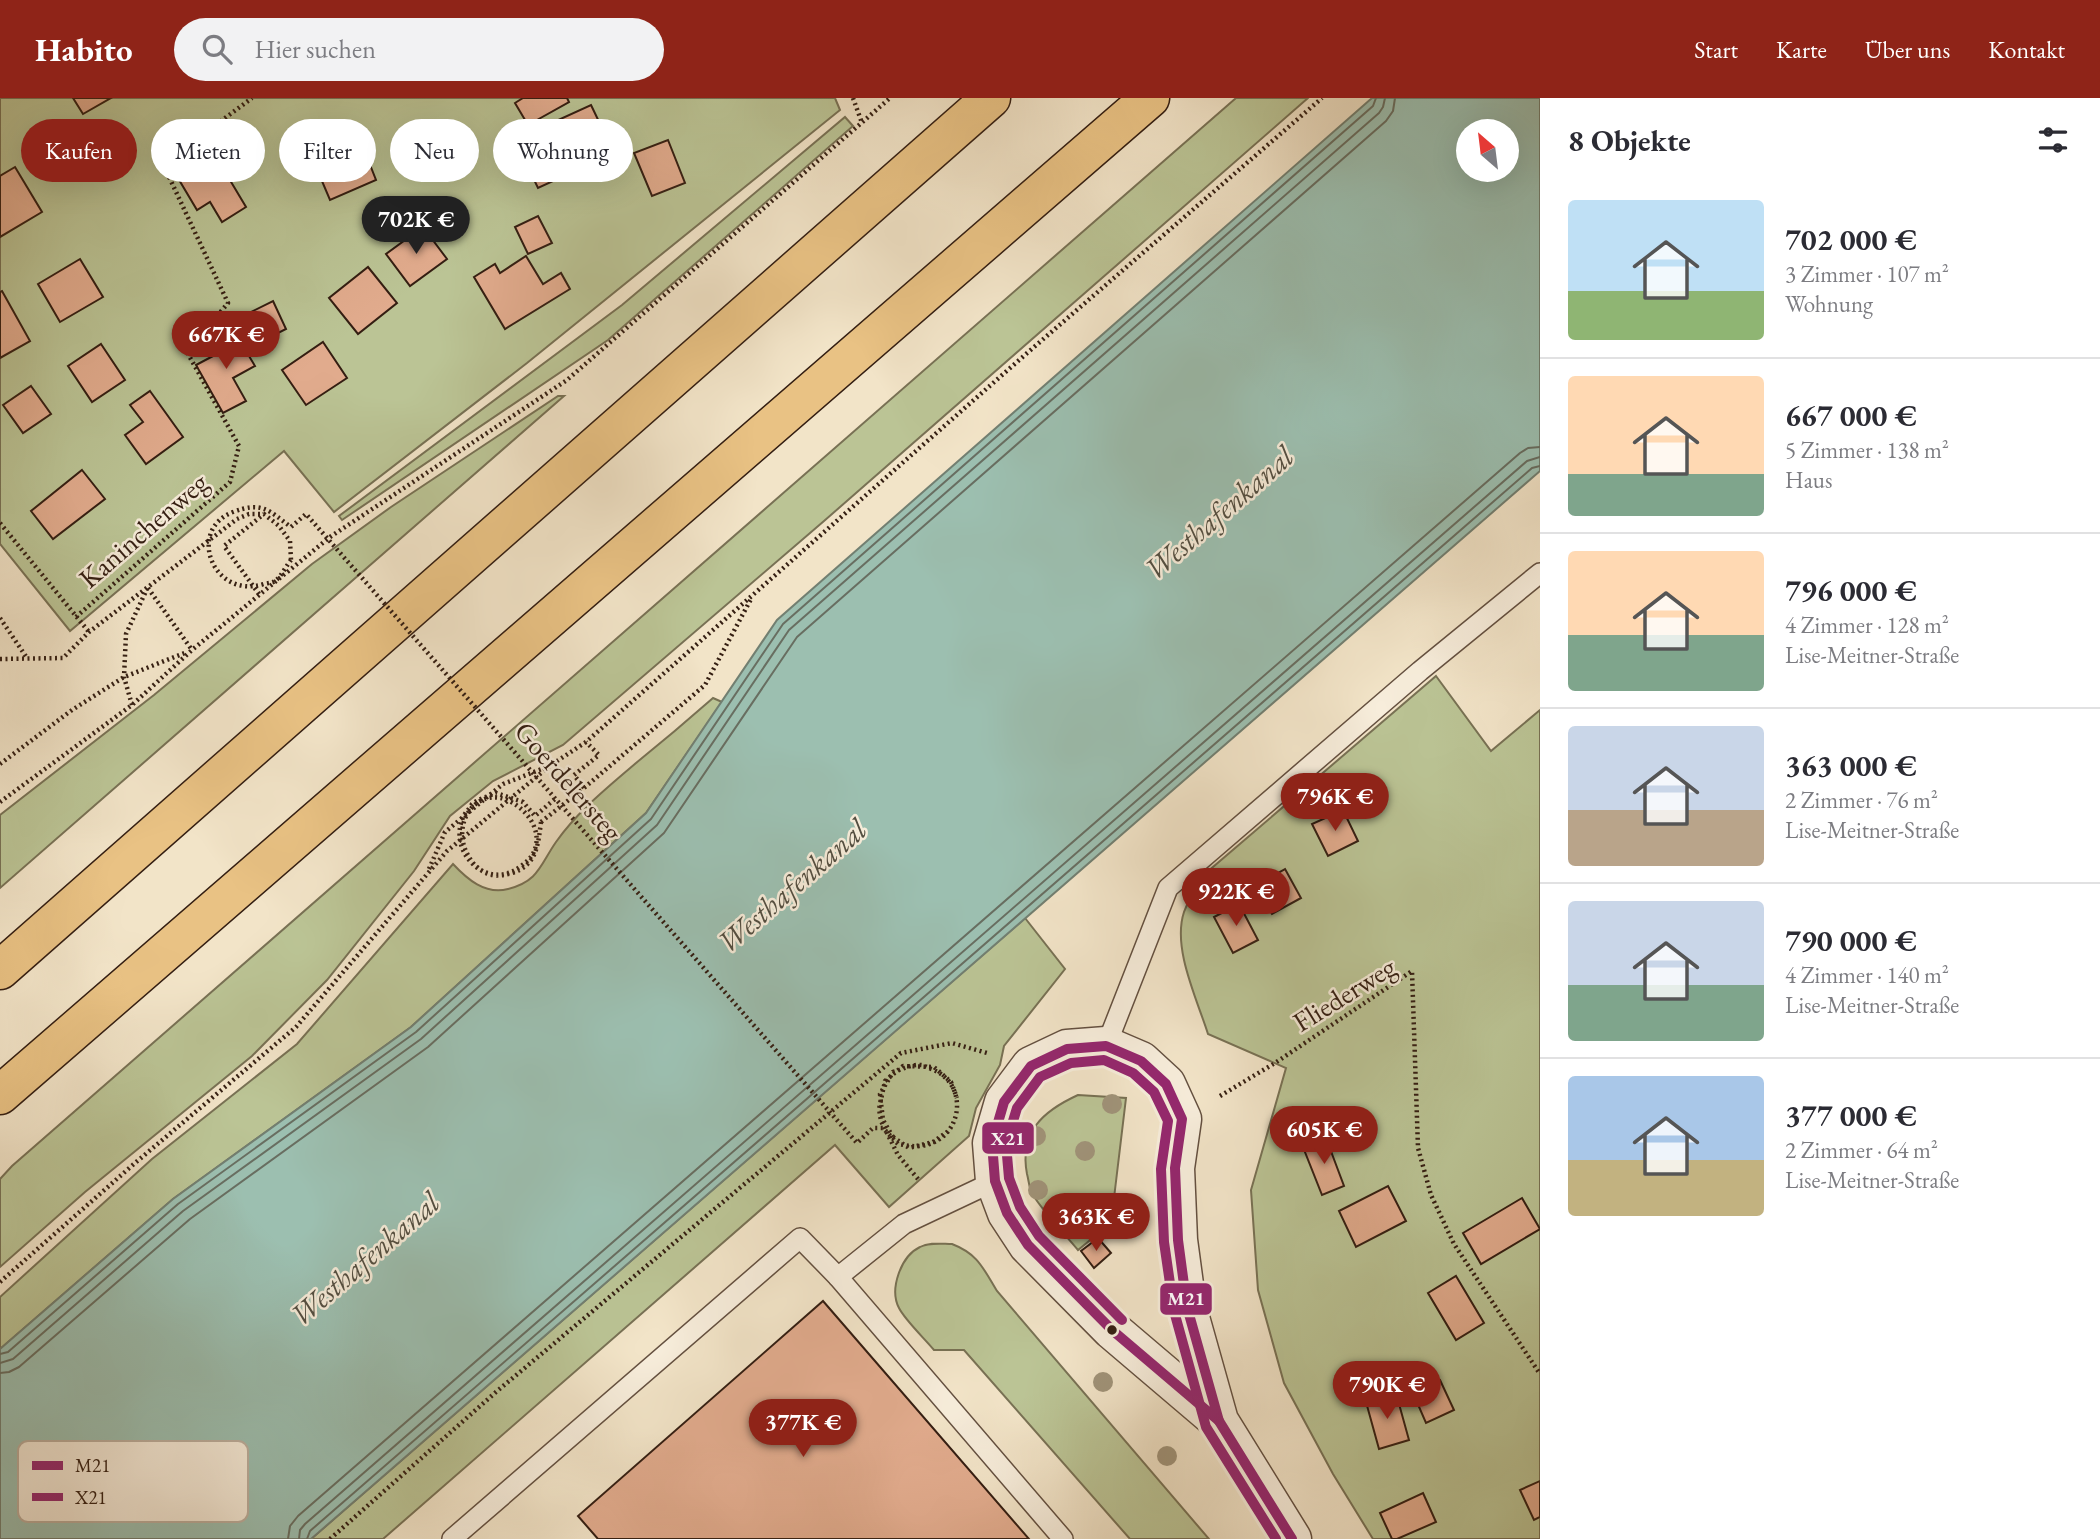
<!DOCTYPE html>
<html lang="de">
<head>
<meta charset="utf-8">
<style>
	:root { --surface:#fff; --page:#f2f2f3; --text:#2b2b33; --muted:#7c7c81; --line:#e1e1e2; --accent:#8f2418 }
	body { margin:0; font-family:"EB Garamond",serif; background:var(--page); color:var(--text); height:100vh; display:flex; flex-direction:column; font-size:26px; white-space:nowrap }
	* { box-sizing:border-box; margin:0 }
	p { font-size:23px; color:var(--muted) }
	.icon { flex:none; width:38px; height:38px; fill:none; stroke:currentColor; stroke-width:2; stroke-linecap:round; stroke-linejoin:round }
	.map { position:relative; flex:1; overflow:hidden }
	.details { display:flex; flex-direction:column; background:var(--surface); width:560px }
	.details>* { flex:none }
	.banner { position:absolute; left:21px; top:21px; width:665px; height:63px; display:flex; gap:14px }
	.needle { width:46px; rotate:332deg }
	.buttons { position:absolute; left:1456px; top:21px; display:grid; gap:14px }
	.buttons a { display:grid; place-items:center; width:63px; height:63px; border-radius:50%; background:var(--surface); box-shadow:0 7px 28px #0002; font-size:35px }
	.price { position:absolute; translate:-50% -60px; padding:0 16px; border-radius:24px; background:var(--accent); color:#fff; font-size:23px; line-height:46px; filter:drop-shadow(0 2px 4px #0008) }
	.price::after { content:''; position:absolute; left:50%; top:42px; width:21px; height:16px; margin-left:-10px; background:inherit; clip-path:polygon(0 0,100% 0,50% 100%) }
	.price.current { background:#222; color:#fff }
	ul { padding:0; list-style:none }
	li { display:flex; align-items:center; gap:21px; height:175px; padding:0 28px }
	li+li { border-top:2px solid var(--line) }
	li span { display:grid; place-items:center; flex:none; width:196px; height:140px; border-radius:7px; color:#555 }
	li>.icon { margin-inline-start:auto }
	span .icon { width:84px; height:84px; fill:#fffc; stroke-width:1 }
	li b { font-size:30px }
	h2 { display:flex; justify-content:space-between; align-items:center; height:84px; padding:0 28px; font-size:30px }
	.tag { padding:0 24px; border-radius:32px; background:var(--surface); box-shadow:0 7px 28px #0002; font-size:24px; line-height:63px }
	.tag.current { background:var(--accent); color:#fff }
	header { display:flex; align-items:center; gap:42px; box-sizing:border-box; height:98px; padding:0 35px; background:var(--accent); color:#fff }
	header strong { font-size:33px }
	nav { display:flex; gap:38px; margin-inline-start:auto; font-size:24px }
	.search { width:490px; height:63px; background:var(--page); display:flex; align-items:center; gap:18px; box-sizing:border-box; padding:0 24px; border-radius:38px; color:var(--muted); font-size:26px }
	main { display:flex; flex:1; min-height:0 }
	.map>svg:first-child { display:block }
	.green { fill:#bbc495; stroke:#787154; stroke-width:2 }
	.water { fill:#9cbfb0; stroke:#727f71; stroke-width:2; fill-rule:evenodd }
	.lines { fill:none; stroke-linecap:round; stroke-linejoin:round }
	.shore { stroke:#686e61; stroke-width:2 }
	.building { fill:#e1ab8d; stroke:#341e12; stroke-width:2 }
	.service-casing { stroke:#645040; stroke-width:22 }
	.minor-casing { stroke:#645040; stroke-width:41 }
	.motorway-casing { stroke:#341e12; stroke-width:41 }
	.path { stroke:#341e12; stroke-width:4.5; stroke-dasharray:2 3.5; stroke-linecap:butt }
	.service { stroke:#f7eddb; stroke-width:19 }
	.minor { stroke:#f7eddb; stroke-width:38 }
	.motorway { stroke:#e9c284; stroke-width:38 }
	.path-bridge { stroke:#341e12; stroke-width:4.5; stroke-dasharray:2 3.5; stroke-linecap:butt }
	.bus-1-casing { stroke:#f7eddb; stroke-width:16 }
	.bus-2-casing { stroke:#f7eddb; stroke-width:16 }
	.bus-1 { stroke:#95276e; stroke-width:10 }
	.bus-2 { stroke:#95276e; stroke-width:10 }
	.tree { fill:#a09379 }
	.bus-dot { fill:#341e12; stroke:#f7eddb; stroke-width:2.5 }
	.labels { text-anchor:middle; stroke-width:5; stroke-linejoin:round; paint-order:stroke }
	.street-label { font-size:28px; fill:#341e12; stroke:#f7eddb }
	.water-label { font-size:30px; font-style:italic; fill:#534e41; stroke:#f7eddb }
	.key { fill:#f7eddb; stroke:#bcaf9f; stroke-width:2 }
	.key-label { font-size:19px; fill:#341e12 }
	.line-badge { stroke:#f7eddb; stroke-width:2.5 }
	.badge-label { font-size:19px; text-anchor:middle; font-weight:bold; fill:#fff }
</style>
</head>
<body>
<header>
<strong>Habito</strong>
<div class="search"><svg class="icon" aria-label="search" viewBox="0 0 24 24"><circle cx="10" cy="10" r="6"/><path d="M15 15l6 6"/></svg>Hier suchen</div>
<nav><a>Start</a><a>Karte</a><a>Über uns</a><a>Kontakt</a></nav>
</header>
<main>
<div class="map">
<svg width="1540" height="1441" viewBox="0 0 1540 1441">
	<rect width="100%" height="100%" fill="#f2e4c8"/>
	<filter id="stains"><feTurbulence type="fractalNoise" baseFrequency=".00286" numOctaves="4"/><feColorMatrix values="0 0 0 0 .2 0 0 0 0 .09 0 0 0 0 .02 0 0 0 .5 -.17"/></filter>
	<radialGradient id="worn" r=".72"><stop offset=".6" stop-color="#630" stop-opacity="0"/><stop offset="1" stop-color="#630" stop-opacity=".3"/></radialGradient>
	<g class="green">
		<polygon points="0,0 835,0 840,12 527,265 334,414 284,353 70,533 0,446"/>
		<polygon points="1236,0 1308,0 824,423 563,647 493,683 450,718 414,773 327,882 252,958 85,1094 0,1169 0,1081 12,1068"/>
		<polygon points="845,19 853,28 608,242 342,422 339,418 622,207"/>
		<polygon points="558,298 564,298 0,790 0,717 154,597 312,466 391,409"/>
		<path d="M1436 578 1491 653 1540 612V1441H1373L1333 1376 1284 1285 1258 1192 1251 1092 1286 970 1208 936C1197 901 1172 850 1184 814 1189 800 1199 787 1206 775Z"/>
		<path d="M713 600 722 604 646 715 411 929 173 1101 0 1251V1199L152 1061 297 946 453 766C467 781 485 797 508 791 539 783 540 767 556 744 578 713 607 690 636 665 662 644 688 622 713 600Z"/>
		<polygon points="1025,820 1065,871 1004,948 1000,967 976,1010 969,1038 889,1109 835,1047 383,1441 311,1441"/>
		<path d="M1078 997 1126 1000 1111 1125 1078 1152C1063 1134 1045 1116 1033 1097 1029 1091 1029 1083 1027 1076 1019 1034 1043 1013 1078 997Z"/>
		<path d="M952 1146C978 1156 983 1170 997 1193L1209 1441H1130L964 1252H934C925 1241 905 1222 899 1210 889 1191 901 1158 920 1149 929 1144 942 1146 952 1146Z"/>
	</g>
	<path class="water" d="M1372 0H1540V373L311 1441H0V1251L173 1101 411 929 646 715 777 522ZM1468 33H1507V72H1468Z"/>
	<g class="lines">
		<g class="shore">
			<polyline points="0,1256 8,1254 178,1106 416,934 651,721 783,526 1373,8 1376,0"/>
			<polyline points="0,1265 13,1261 183,1113 421,941 657,727 789,532 1379,15 1383,9 1385,0"/>
			<polyline points="0,1275 9,1274 19,1269 190,1121 428,949 664,735 797,539 1386,23 1393,13 1395,0"/>
			<polyline points="288,1441 290,1428 298,1418 1520,355 1528,350 1540,349"/>
			<polyline points="299,1441 300,1432 305,1426 1527,363 1540,359"/>
			<polyline points="307,1441 310,1433 1532,370 1540,368"/>
		</g>
	</g>
	<g class="building">
		<polygon points="73,0 111,0 83,16"/>
		<polygon points="523,0 567,0 569,4 528,27 515,5"/>
		<polygon points="591,7 614,55 538,90 525,63 555,49 545,28"/>
		<polygon points="668,42 685,85 652,98 634,55"/>
		<polygon points="209,47 246,109 222,124 210,104 197,112 172,70"/>
		<polygon points="363,49 376,82 330,102 316,69"/>
		<polygon points="15,69 42,114 0,139 0,78"/>
		<polygon points="538,118 552,145 528,156 515,129"/>
		<polygon points="423,129 447,161 410,188 386,156"/>
		<polygon points="526,158 543,186 561,175 570,191 505,231 474,179 495,166 500,175"/>
		<polygon points="80,161 103,199 60,224 38,186"/>
		<polygon points="368,169 397,205 358,236 329,200"/>
		<polygon points="2,193 30,243 0,260 0,194"/>
		<polygon points="273,203 286,231 250,249 237,221"/>
		<polygon points="234,233 255,268 233,280 246,303 223,315 196,267 215,257 210,247"/>
		<polygon points="323,244 347,280 306,307 282,272"/>
		<polygon points="101,246 125,282 92,304 68,268"/>
		<polygon points="31,288 51,316 23,335 3,307"/>
		<polygon points="150,293 183,339 146,366 125,337 143,324 130,307"/>
		<polygon points="82,372 105,401 53,441 31,413"/>
		<polygon points="1343,712 1358,743 1328,758 1312,726"/>
		<polygon points="1285,771 1301,800 1272,816 1256,787"/>
		<polygon points="1239,806 1258,842 1233,855 1214,819"/>
		<polygon points="1326,1040 1344,1088 1322,1097 1303,1049"/>
		<polygon points="1388,1088 1406,1123 1356,1149 1339,1113"/>
		<polygon points="1522,1100 1540,1131 1481,1166 1463,1135"/>
		<polygon points="1098,1140 1111,1155 1094,1170 1081,1153"/>
		<polygon points="1456,1178 1484,1225 1456,1242 1428,1195"/>
		<polygon points="823,1203 1029,1441 598,1441 578,1418"/>
		<polygon points="1440,1282 1454,1312 1426,1325 1413,1295"/>
		<polygon points="1396,1295 1409,1342 1379,1351 1366,1304"/>
		<polygon points="1540,1383 1540,1419 1534,1422 1520,1392"/>
		<polygon points="1423,1395 1436,1424 1397,1441 1392,1441 1380,1415"/>
	</g>
	<g class="lines">
		<g class="service-casing">
			<g id="service">
				<polyline points="1106,948 1168,790 1420,573 1540,475"/>
				<polyline points="838,1179 1063,1441"/>
				<polyline points="452,1441 800,1140 838,1179 904,1126 995,1083"/>
			</g>
		</g>
		<g class="minor-casing">
			<polyline id="minor" points="1219,1323 1112,1232 1028,1147 1007,1115 995,1083 992,1045 1004,1004 1031,968 1067,951 1106,948 1141,963 1166,986 1182,1021 1175,1070 1178,1142 1187,1209 1219,1323 1292,1441"/>
		</g>
		<g class="motorway-casing">
			<g id="motorway">
				<polyline points="0,872 991,0"/>
				<polyline points="0,997 1150,0"/>
			</g>
		</g>
		<g class="path">
			<polyline points="853,0 862,25"/>
			<polyline points="0,425 89,534"/>
			<polyline points="148,490 192,552"/>
			<polyline points="259,496 224,448 264,416"/>
			<polyline points="76,519 230,384 239,348 187,254 228,205 163,66 252,0"/>
			<polyline points="0,520 27,560"/>
			<polyline points="0,561 63,560 89,534 237,421 249,416 264,416 279,428 290,443 291,462"/>
			<polyline points="132,607 124,579 126,536 147,491"/>
			<polyline points="0,666 72,612 124,579 187,554"/>
			<polyline points="584,690 574,677 599,657 586,644"/>
			<polyline points="0,704 132,607 192,552 330,439 567,282 890,0"/>
			<polyline points="541,724 584,690 705,587 751,501"/>
			<polyline points="429,771 445,734 503,686 547,669"/>
			<polyline points="1220,998 1275,965 1412,873 1418,1050 1431,1097 1454,1146 1540,1276"/>
			<polyline points="893,1039 909,1050 933,1044 947,1034"/>
			<polyline points="918,1081 898,1057 881,1023 879,1011 885,983 903,968 934,969 951,984 957,1000"/>
			<polyline points="0,1184 135,1065 296,929 447,753 551,667 586,644 1026,256 1322,0"/>
			<polyline points="330,1441 496,1294 901,955 952,945 987,955"/>
		</g>
		<use href="#service" class="service"/>
		<use href="#minor" class="minor"/>
		<use href="#motorway" class="motorway"/>
		<g class="path-bridge">
			<path d="M291 462C286 468 281 479 275 483 272 485 268 485 264 486 213 502 186 432 233 414 262 403 268 412 291 429L306 416 857 1045 873 1030H883L898 1046C905 1047 913 1049 920 1048 963 1044 971 985 931 971 927 969 924 967 920 967 912 966 901 972 893 974L880 996 883 1022 893 1039"/>
			<path d="M541 724C538 747 537 767 512 775 497 780 485 778 474 766 442 728 481 677 520 710 531 719 539 733 536 747 534 757 529 762 521 768 486 796 443 750 466 714 467 714 472 706 472 706 478 701 489 698 496 695L523 704 535 718 556 700"/>
		</g>
		<g class="bus-1-casing">
			<g id="bus-1">
				<polygon points="1106,948 1141,963 1166,986 1182,1021 1175,1070 1178,1142 1187,1209 1219,1323 1112,1232 1028,1147 1007,1115 995,1083 992,1045 1004,1004 1031,968 1067,951"/>
				<polyline points="1219,1323 1292,1441"/>
			</g>
		</g>
		<g class="bus-2-casing">
			<polyline id="bus-2" points="1122,1222 1039,1138 1020,1109 1009,1080 1006,1046 1017,1010 1040,979 1071,965 1104,962 1133,975 1154,994 1168,1023 1161,1071 1164,1144 1174,1213 1206,1329 1276,1441"/>
		</g>
		<use href="#bus-1" class="bus-1"/>
		<use href="#bus-2" class="bus-2"/>
	</g>
	<g class="tree">
		<circle cx="1112" cy="1006" r="10"/>
		<circle cx="1036" cy="1038" r="10"/>
		<circle cx="1085" cy="1053" r="10"/>
		<circle cx="1038" cy="1092" r="10"/>
		<circle cx="1071" cy="1127" r="10"/>
		<circle cx="1103" cy="1284" r="10"/>
		<circle cx="1167" cy="1358" r="10"/>
	</g>
	<circle class="bus-dot" cx="1112" cy="1232" r="6"/>
	<g class="labels">
		<g class="street-label">
			<text transform="translate(143 432) rotate(-41)" y="10">Kaninchenweg</text>
			<text transform="translate(569 683) rotate(49)" y="10">Goerdelersteg</text>
			<text transform="translate(1344 896) rotate(-32)" y="10">Fliederweg</text>
		</g>
		<g class="water-label">
			<text transform="translate(1219 415) rotate(-41)" y="10">Westhafenkanal</text>
			<text transform="translate(792 788) rotate(-41)" y="10">Westhafenkanal</text>
			<text transform="translate(365 1161) rotate(-41)" y="10">Westhafenkanal</text>
		</g>
	</g>
	<rect x="18" y="1343" width="230" height="81" rx="10" class="key"/>
	<rect x="32" y="1363" width="31" height="9" fill="#95276e"/>
	<rect x="32" y="1395" width="31" height="8" fill="#95276e"/>
	<g class="key-label">
		<text x="75" y="1374">M21</text>
		<text x="75" y="1406">X21</text>
	</g>
	<g class="line-badge">
		<rect x="981" y="1023" width="54" height="34" rx="7" fill="#95276e"/>
		<rect x="1159" y="1184" width="54" height="34" rx="7" fill="#95276e"/>
	</g>
	<g class="badge-label">
		<text x="1008" y="1047">X21</text>
		<text x="1186" y="1207">M21</text>
	</g>
	<rect width="100%" height="100%" filter="url(#stains)"/>
	<rect width="100%" height="100%" fill="url(#worn)"/>
</svg>
<div class="buttons">
<a><svg class="needle" viewBox="-14 -14 28 28"><path d="M0-13l5 13h-10z" fill="#e53935"/><path d="M0 13l5-13h-10z" fill="#7c7c81"/></svg></a>
</div>
<b class="price current" style="left:416px;top:158px">702K €</b>
<b class="price" style="left:226px;top:273px">667K €</b>
<b class="price" style="left:1335px;top:735px">796K €</b>
<b class="price" style="left:1236px;top:830px">922K €</b>
<b class="price" style="left:1324px;top:1068px">605K €</b>
<b class="price" style="left:1096px;top:1155px">363K €</b>
<b class="price" style="left:1387px;top:1323px">790K €</b>
<b class="price" style="left:803px;top:1361px">377K €</b>
<div class="banner">
<a class="tag current">Kaufen</a>
<a class="tag">Mieten</a>
<a class="tag">Filter</a>
<a class="tag">Neu</a>
<a class="tag">Wohnung</a>
</div>
</div>
<section class="details">
<h2>8 Objekte<svg class="icon" aria-label="filters" viewBox="0 0 24 24"><path d="M4 7h16M4 17h16"/><circle cx="9" cy="7" r="2"/><circle cx="15" cy="17" r="2"/></svg></h2>
<ul>
<li><span style="background:linear-gradient(#bfe0f5 65%,#8fb573 0)"><svg class="icon" aria-label="home" viewBox="0 0 24 24"><path d="M3 11l9-7 9 7M6 9v11h12V9"/></svg></span><div><b>702 000 €</b><p>3 Zimmer · 107 m²</p><p>Wohnung</p></div></li>
<li><span style="background:linear-gradient(#ffd9b3 70%,#7fa58c 0)"><svg class="icon" aria-label="home" viewBox="0 0 24 24"><path d="M3 11l9-7 9 7M6 9v11h12V9"/></svg></span><div><b>667 000 €</b><p>5 Zimmer · 138 m²</p><p>Haus</p></div></li>
<li><span style="background:linear-gradient(#ffd9b3 60%,#7fa58c 0)"><svg class="icon" aria-label="home" viewBox="0 0 24 24"><path d="M3 11l9-7 9 7M6 9v11h12V9"/></svg></span><div><b>796 000 €</b><p>4 Zimmer · 128 m²</p><p>Lise-Meitner-Straße</p></div></li>
<li><span style="background:linear-gradient(#c9d6e8 60%,#b9a48a 0)"><svg class="icon" aria-label="home" viewBox="0 0 24 24"><path d="M3 11l9-7 9 7M6 9v11h12V9"/></svg></span><div><b>363 000 €</b><p>2 Zimmer · 76 m²</p><p>Lise-Meitner-Straße</p></div></li>
<li><span style="background:linear-gradient(#c9d6e8 60%,#7fa58c 0)"><svg class="icon" aria-label="home" viewBox="0 0 24 24"><path d="M3 11l9-7 9 7M6 9v11h12V9"/></svg></span><div><b>790 000 €</b><p>4 Zimmer · 140 m²</p><p>Lise-Meitner-Straße</p></div></li>
<li><span style="background:linear-gradient(#a9c7e8 60%,#c2b280 0)"><svg class="icon" aria-label="home" viewBox="0 0 24 24"><path d="M3 11l9-7 9 7M6 9v11h12V9"/></svg></span><div><b>377 000 €</b><p>2 Zimmer · 64 m²</p><p>Lise-Meitner-Straße</p></div></li>
</ul>
</section>
</main>
</body>
</html>
